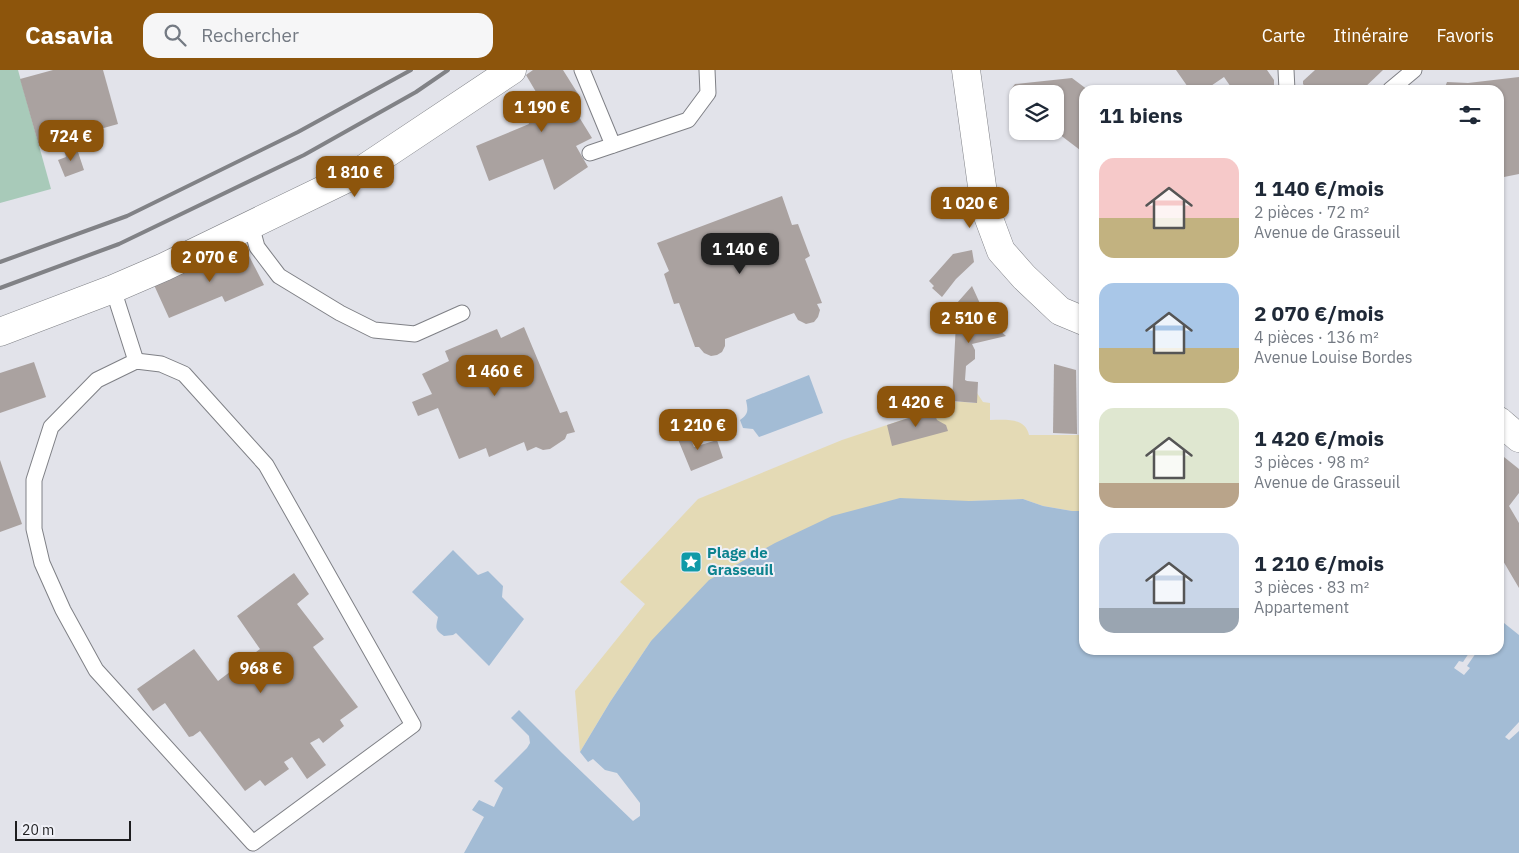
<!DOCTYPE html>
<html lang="fr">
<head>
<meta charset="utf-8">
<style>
	:root { --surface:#fff; --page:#f6f6f7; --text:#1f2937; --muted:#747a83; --accent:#8d550c }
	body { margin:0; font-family:"IBM Plex Sans",sans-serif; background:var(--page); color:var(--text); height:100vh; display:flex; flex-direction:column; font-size:19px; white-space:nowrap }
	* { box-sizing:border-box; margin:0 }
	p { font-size:16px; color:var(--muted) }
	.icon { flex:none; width:28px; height:28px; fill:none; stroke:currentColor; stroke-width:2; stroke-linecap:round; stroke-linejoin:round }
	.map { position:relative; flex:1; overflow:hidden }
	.details { position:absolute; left:1079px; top:15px; width:425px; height:570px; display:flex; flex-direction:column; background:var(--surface); border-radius:15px; box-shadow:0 1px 4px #0004 }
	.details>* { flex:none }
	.tools { position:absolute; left:1009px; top:15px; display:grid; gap:10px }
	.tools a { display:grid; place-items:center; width:55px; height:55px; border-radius:10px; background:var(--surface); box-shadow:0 1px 4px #0004; font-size:25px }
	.scale { position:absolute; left:15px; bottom:12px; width:116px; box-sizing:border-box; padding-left:5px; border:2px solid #1d1d1f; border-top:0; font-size:14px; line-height:18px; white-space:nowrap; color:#1d1d1f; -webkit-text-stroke:4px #eff0f7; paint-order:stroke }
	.price { position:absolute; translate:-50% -42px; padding:0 11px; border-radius:10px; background:var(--accent); color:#fff; font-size:16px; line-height:32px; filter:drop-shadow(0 1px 2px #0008) }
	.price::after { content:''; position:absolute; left:50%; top:30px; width:15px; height:11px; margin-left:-8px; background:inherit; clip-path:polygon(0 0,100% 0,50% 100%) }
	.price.current { background:#222; color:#fff }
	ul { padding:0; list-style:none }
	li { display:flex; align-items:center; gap:15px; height:125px; padding:0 20px }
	li span { display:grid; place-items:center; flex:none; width:140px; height:100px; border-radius:15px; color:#555 }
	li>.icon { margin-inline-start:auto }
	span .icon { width:60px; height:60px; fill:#fffc; stroke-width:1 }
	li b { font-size:21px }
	h2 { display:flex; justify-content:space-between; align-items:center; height:60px; padding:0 20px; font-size:21px }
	header { display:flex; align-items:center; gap:30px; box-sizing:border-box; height:70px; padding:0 25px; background:var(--accent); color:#fff }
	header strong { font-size:24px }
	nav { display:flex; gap:28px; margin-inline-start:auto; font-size:18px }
	.search { width:350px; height:45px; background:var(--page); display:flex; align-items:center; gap:12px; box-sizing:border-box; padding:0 18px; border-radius:15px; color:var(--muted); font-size:19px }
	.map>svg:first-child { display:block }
	.green { fill:#a8cab9 }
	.sand { fill:#e4dab5 }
	.water { fill:#a3bcd5 }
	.building { fill:#aaa2a0 }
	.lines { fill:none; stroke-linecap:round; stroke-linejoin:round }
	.service-casing { stroke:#7f8086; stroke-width:17 }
	.minor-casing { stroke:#7f8086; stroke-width:29 }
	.tertiary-casing { stroke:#7f8086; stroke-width:29 }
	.service { stroke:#fff; stroke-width:15 }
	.minor { stroke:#fff; stroke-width:28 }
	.tertiary { stroke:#fff; stroke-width:28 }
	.rail { stroke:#818286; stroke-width:4 }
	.labels { text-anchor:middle; stroke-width:4; stroke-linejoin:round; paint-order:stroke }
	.culture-label { font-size:15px; font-weight:bold; fill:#0d838f; stroke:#eff0f7; text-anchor:start }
</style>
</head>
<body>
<header>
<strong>Casavia</strong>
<div class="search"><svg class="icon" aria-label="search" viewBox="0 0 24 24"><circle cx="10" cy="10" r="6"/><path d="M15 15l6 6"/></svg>Rechercher</div>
<nav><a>Carte</a><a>Itinéraire</a><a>Favoris</a></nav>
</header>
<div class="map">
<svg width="1519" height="783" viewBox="0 0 1519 783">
	<rect width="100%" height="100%" fill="#e2e3ea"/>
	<polygon class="green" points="0,0 18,0 51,119 0,133"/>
	<path class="sand" d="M977 323 983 332 990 333V350C1005 350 1025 347 1029 365H1084V441H1072L1043 436 1023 429 969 431 651 571 610 632 580 682 575 621 645 534 620 512 698 429 842 370 938 338C950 329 962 332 976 333Z"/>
	<g class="water">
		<path d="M809 305 823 343 759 367 753 359 743 358 740 350C749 344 748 340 746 330Z"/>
		<polygon points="900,428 969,431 1023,429 1043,436 1072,441 1084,441 1084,580 1471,580 1463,592 1459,591 1454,598 1464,605 1470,598 1467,596 1478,580 1499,580 1499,549 1519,565 1519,652 1505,667 1509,670 1519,661 1519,783 464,783 484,747 472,740 479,730 494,737 503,718 494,711 527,678 530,673 529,666 511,648 519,640 562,683 633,751 640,746 640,733 617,703 605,700 593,689 588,692 580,682 610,632 651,571 709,510 775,473 832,446"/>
		<path d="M453 480 478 505 488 501 503 516 502 527 524 549 489 596 456 563 453 565 444 566C434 559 436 558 438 547L412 522Z"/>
	</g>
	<g class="building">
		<polygon points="53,0 103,0 118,54 39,76 20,9"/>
		<polygon points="533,0 563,0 580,27 571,34 592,68 576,76 588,97 554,120 543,89 489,111 476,76 529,54 523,36 539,27 526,5"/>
		<polygon points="1176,0 1267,0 1274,10 1274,20 1233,20 1224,7 1205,20 1190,20"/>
		<polygon points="1315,0 1383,0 1362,20 1308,20 1303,14 1303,11"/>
		<polygon points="1519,7 1519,104 1499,108 1499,20 1444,20 1447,12 1468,13"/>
		<polygon points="1072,8 1088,20 1084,20 1084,83 1055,61 1055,24 1018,24 1018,38 1010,30 1011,19 1015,14"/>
		<polygon points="76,76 84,100 65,107 58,90 66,87 64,80"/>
		<polygon points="782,126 792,155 798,154 810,186 805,189 822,233 817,234 820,240 818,247 814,252 806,254 798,250 794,243 725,269 725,276 722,282 717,285 711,286 704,283 699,277 695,277 679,233 674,234 664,204 669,201 657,173"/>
		<polygon points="238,179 247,182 264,215 225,232 222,226 169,248 154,215"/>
		<polygon points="972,180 974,192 956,209 942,227 932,218 934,216 929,211 953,184"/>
		<polygon points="972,216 983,240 992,254 1006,266 972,274 975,280 975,289 966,296 965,310 967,311 978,312 977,333 952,331 957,233"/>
		<polygon points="524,257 560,343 567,341 575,362 567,364 565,369 550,379 543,380 536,377 527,381 524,372 489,387 486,378 459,389 438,338 418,346 412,332 432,324 422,304 449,291 445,281 497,259 501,268"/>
		<polygon points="34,292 46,327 0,343 0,303"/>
		<polygon points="1054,294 1076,300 1077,364 1053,363"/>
		<polygon points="933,340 937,350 946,355 948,361 892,376 887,355"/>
		<polygon points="687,358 694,377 717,370 723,388 691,401 675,362"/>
		<polygon points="1499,383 1519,399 1519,423 1509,436 1519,453 1519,518 1499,484"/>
		<polygon points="0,390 22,454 0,462"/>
		<polygon points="294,503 309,524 297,534 324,569 313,577 358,637 340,650 344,656 323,673 319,668 310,673 326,695 307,709 292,687 284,692 289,699 265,716 260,710 245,721 200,661 193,666 189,667 165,633 153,641 137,619 194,579 218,611 260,579 237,546"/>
	</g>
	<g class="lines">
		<g class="service-casing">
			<g id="service">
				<polyline points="582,0 613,75"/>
				<polyline points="1286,0 1287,20"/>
				<polyline points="1390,20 1414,0"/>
				<polyline points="590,83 688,50 708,23 707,0"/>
				<polyline points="251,155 257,177 279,206 340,243 374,260 415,264 462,243"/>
				<polyline points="113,219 136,291"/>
				<polygon points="136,291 161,294 184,304 266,395 413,655 253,773 96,600 63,540 42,493 34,459 34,410 51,357 97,310"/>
			</g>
		</g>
		<g class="minor-casing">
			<polyline id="minor" points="0,262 113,219 164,197 356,104 512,0"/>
		</g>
		<g class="tertiary-casing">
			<g id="tertiary">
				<polyline points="966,0 985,138 1001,181 1024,207 1060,241 1084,251"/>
				<polyline points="1499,351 1519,368"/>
			</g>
		</g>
		<use href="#service" class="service"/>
		<use href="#minor" class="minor"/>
		<use href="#tertiary" class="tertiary"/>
		<g class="rail">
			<polyline points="0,192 127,146 298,62 411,0"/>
			<polyline points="0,218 119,174 304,85 416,22 448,0"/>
		</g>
	</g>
	<defs>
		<g id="sight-square" transform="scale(1.125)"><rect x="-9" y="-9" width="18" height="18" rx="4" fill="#0f9aa8" stroke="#eff0f7"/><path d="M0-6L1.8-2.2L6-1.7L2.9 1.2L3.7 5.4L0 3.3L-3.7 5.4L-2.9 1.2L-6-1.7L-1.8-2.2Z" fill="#fff"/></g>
	</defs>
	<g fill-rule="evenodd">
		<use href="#sight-square" x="691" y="492"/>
	</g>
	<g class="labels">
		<g class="culture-label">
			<text x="707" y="488">Plage de<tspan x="707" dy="17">Grasseuil</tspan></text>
		</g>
	</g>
</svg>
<div class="tools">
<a><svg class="icon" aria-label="layers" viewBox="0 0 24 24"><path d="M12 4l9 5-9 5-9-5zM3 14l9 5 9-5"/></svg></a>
</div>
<div class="scale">20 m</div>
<b class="price" style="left:542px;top:63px">1 190 €</b>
<b class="price" style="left:71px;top:92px">724 €</b>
<b class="price" style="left:355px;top:128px">1 810 €</b>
<b class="price" style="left:970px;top:159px">1 020 €</b>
<b class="price current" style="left:740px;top:205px">1 140 €</b>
<b class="price" style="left:210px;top:213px">2 070 €</b>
<b class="price" style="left:969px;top:274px">2 510 €</b>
<b class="price" style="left:495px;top:327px">1 460 €</b>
<b class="price" style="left:916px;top:358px">1 420 €</b>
<b class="price" style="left:698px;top:381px">1 210 €</b>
<b class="price" style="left:261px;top:624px">968 €</b>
<section class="details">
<h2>11 biens<svg class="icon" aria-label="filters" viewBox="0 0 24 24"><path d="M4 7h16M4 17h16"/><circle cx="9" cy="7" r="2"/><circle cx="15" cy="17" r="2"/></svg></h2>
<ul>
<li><span style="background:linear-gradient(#f6c9c9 60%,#c2b280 0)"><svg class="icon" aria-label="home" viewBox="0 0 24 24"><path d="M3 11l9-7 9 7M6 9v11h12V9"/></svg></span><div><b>1 140 €/mois</b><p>2 pièces · 72 m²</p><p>Avenue de Grasseuil</p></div></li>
<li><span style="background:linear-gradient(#a9c7e8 65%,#c2b280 0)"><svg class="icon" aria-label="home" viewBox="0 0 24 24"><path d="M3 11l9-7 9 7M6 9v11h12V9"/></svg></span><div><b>2 070 €/mois</b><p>4 pièces · 136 m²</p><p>Avenue Louise Bordes</p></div></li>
<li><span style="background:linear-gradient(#dfe7d0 75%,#b9a48a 0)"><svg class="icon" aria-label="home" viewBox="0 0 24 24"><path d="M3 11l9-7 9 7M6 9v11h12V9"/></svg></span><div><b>1 420 €/mois</b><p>3 pièces · 98 m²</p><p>Avenue de Grasseuil</p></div></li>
<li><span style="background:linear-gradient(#c9d6e8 75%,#9aa5b1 0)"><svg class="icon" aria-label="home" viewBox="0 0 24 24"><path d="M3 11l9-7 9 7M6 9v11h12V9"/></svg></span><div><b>1 210 €/mois</b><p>3 pièces · 83 m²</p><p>Appartement</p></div></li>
</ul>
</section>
</div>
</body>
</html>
